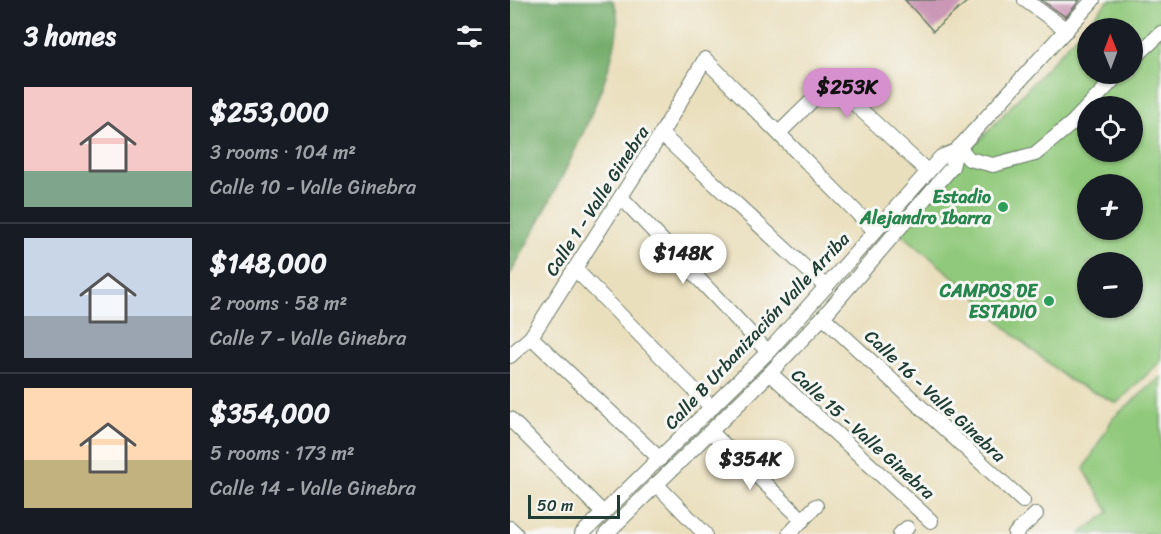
<!DOCTYPE html>
<html lang="en">
<head>
<meta charset="utf-8">
<style>
	:root { --surface:#171b24; --page:#20242c; --text:#f1f3f6; --muted:#9ea1a6; --line:#363941; --accent:#d690ce }
	body { margin:0; font-family:Sriracha,sans-serif; background:var(--page); color:var(--text); height:100vh; display:flex; flex-direction:column; font-size:22px; white-space:nowrap }
	* { box-sizing:border-box; margin:0 }
	p { font-size:20px; color:var(--muted) }
	.icon { flex:none; width:33px; height:33px; fill:none; stroke:currentColor; stroke-width:2; stroke-linecap:round; stroke-linejoin:round }
	.map { position:relative; flex:1; overflow:hidden }
	.details { display:flex; flex-direction:column; background:var(--surface); width:510px }
	.details>* { flex:none }
	.needle { width:39px; rotate:359deg }
	.controls { position:absolute; left:567px; top:18px; display:grid; gap:12px }
	.controls a { display:grid; place-items:center; width:66px; height:66px; border-radius:50%; background:var(--surface); box-shadow:0 2px 4px #0004; font-size:30px }
	.scale { position:absolute; left:18px; bottom:15px; width:92px; box-sizing:border-box; padding-left:6px; border:3px solid #1f3d34; border-top:0; font-size:16px; line-height:21px; white-space:nowrap; color:#1f3d34; -webkit-text-stroke:4px #f6f6f2; paint-order:stroke }
	.price { position:absolute; translate:-50% -51px; padding:0 14px; border-radius:21px; background:#fff; color:#222; font-size:20px; line-height:39px; filter:drop-shadow(0 2px 3px #0008) }
	.price::after { content:''; position:absolute; left:50%; top:36px; width:18px; height:14px; margin-left:-9px; background:inherit; clip-path:polygon(0 0,100% 0,50% 100%) }
	.price.on { background:var(--accent); color:#111 }
	ul { padding:0; list-style:none }
	li { display:flex; align-items:center; gap:18px; height:150px; padding:0 24px }
	li+li { border-top:2px solid var(--line) }
	li span { display:grid; place-items:center; flex:none; width:168px; height:120px; border-radius:0px; color:#555 }
	li>.icon { margin-inline-start:auto }
	span .icon { width:72px; height:72px; fill:#fffc; stroke-width:1 }
	li b { font-size:26px }
	h2 { display:flex; justify-content:space-between; align-items:center; height:72px; padding:0 24px; font-size:26px }
	main { display:flex; flex:1; min-height:0 }
	.map>svg:first-child { display:block }
	.green { fill:#91c97c; stroke:#588358; stroke-width:1.5; fill-rule:evenodd }
	.forest { fill:#74ad6c; stroke:#4a7550; stroke-width:1.5 }
	.building { fill:#ca98b6 }
	.lines { fill:none; stroke-linecap:round; stroke-linejoin:round }
	.minor-casing { stroke:#667664; stroke-width:16 }
	.minor { stroke:#fff; stroke-width:14 }
	.leisure-dot { fill:#2e9e5b; stroke:#f6f6f2; stroke-width:2 }
	.labels { text-anchor:middle; stroke-width:6; stroke-linejoin:round; paint-order:stroke }
	.leisure-label { font-size:18px; font-weight:bold; fill:#27864d; stroke:#f6f6f2; text-anchor:end }
	.street-label { font-size:18px; fill:#1f3d34; stroke:#f6f6f2 }
</style>
</head>
<body>
<main>
<section class="details">
<h2>3 homes<svg class="icon" aria-label="filters" viewBox="0 0 24 24"><path d="M4 7h16M4 17h16"/><circle cx="9" cy="7" r="2"/><circle cx="15" cy="17" r="2"/></svg></h2>
<ul>
<li><span style="background:linear-gradient(#f6c9c9 70%,#7fa58c 0)"><svg class="icon" aria-label="home" viewBox="0 0 24 24"><path d="M3 11l9-7 9 7M6 9v11h12V9"/></svg></span><div><b>$253,000</b><p>3 rooms · 104 m²</p><p>Calle 10 - Valle Ginebra</p></div></li>
<li><span style="background:linear-gradient(#c9d6e8 65%,#9aa5b1 0)"><svg class="icon" aria-label="home" viewBox="0 0 24 24"><path d="M3 11l9-7 9 7M6 9v11h12V9"/></svg></span><div><b>$148,000</b><p>2 rooms · 58 m²</p><p>Calle 7 - Valle Ginebra</p></div></li>
<li><span style="background:linear-gradient(#ffd9b3 60%,#c2b280 0)"><svg class="icon" aria-label="home" viewBox="0 0 24 24"><path d="M3 11l9-7 9 7M6 9v11h12V9"/></svg></span><div><b>$354,000</b><p>5 rooms · 173 m²</p><p>Calle 14 - Valle Ginebra</p></div></li>
</ul>
</section>
<div class="map">
<svg width="651" height="534" viewBox="0 0 651 534">
	<rect width="100%" height="100%" fill="#f6f6f2"/>
	<filter id="ink" filterUnits="userSpaceOnUse"><feTurbulence type="fractalNoise" baseFrequency=".0167" numOctaves="2"/><feDisplacementMap in="SourceGraphic" scale="12" xChannelSelector="R" yChannelSelector="G"/><feConvolveMatrix kernelMatrix="1 2 1 2 8 2 1 2 1" color-interpolation-filters="sRGB"/></filter>
	<filter id="wash" filterUnits="userSpaceOnUse"><feTurbulence type="fractalNoise" baseFrequency=".008" numOctaves="4" result="noise"/><feDisplacementMap in="SourceGraphic" scale="24" xChannelSelector="R" yChannelSelector="G"/><feGaussianBlur stdDeviation="1.35" result="paint"/><feColorMatrix in="noise" values="0 0 0 0 0 0 0 0 0 0 0 0 0 0 0 0 0 1.4 0 .05"/><feComposite in="paint" operator="in"/></filter>
	<g filter="url(#wash)">
		<rect width="100%" height="100%" fill="#eadfbd"/>
		<g class="green">
			<path d="M599 0H651V361L607 403 559 380 499 331 466 296 387 230ZM578 28H622V74H578ZM578 106H622V152H578ZM578 184H622V230H578ZM578 262H622V308H578Z"/>
			<polygon points="651,377 651,534 570,534 599,512 574,469 603,418"/>
		</g>
		<path class="forest" d="M0 0H102C133 41 24 230 0 275Z"/>
		<g id="blocks">
			<g class="building">
				<polygon points="395,0 459,0 423,31"/>
				<polygon points="531,0 570,0 556,17"/>
			</g>
		</g>
	</g>
	<g filter="url(#ink)">
		<use href="#blocks" fill-opacity="0" stroke="#667664" stroke-width="1.5"/>
		<g class="lines">
			<g class="minor-casing">
				<g id="minor">
					<polyline points="515,0 557,30"/>
					<polyline points="622,60 651,33"/>
					<polyline points="269,133 321,82 418,172"/>
					<polyline points="151,134 316,287"/>
					<polyline points="449,147 459,159 483,165 525,154 561,124 609,74"/>
					<polyline points="111,197 258,352"/>
					<polyline points="65,269 202,408"/>
					<polyline points="313,317 513,501"/>
					<polyline points="21,337 150,459"/>
					<polyline points="0,356 21,337 151,134 195,59 365,231"/>
					<polyline points="260,373 421,521"/>
					<polyline points="0,419 94,514"/>
					<polyline points="201,432 293,520"/>
					<polyline points="146,484 195,534"/>
					<polyline points="0,528 6,534"/>
					<polyline points="72,534 258,352 431,157 446,151 583,0"/>
					<polyline points="96,534 260,373 313,317 442,167 446,151"/>
					<polyline points="279,534 306,506"/>
					<polyline points="390,534 397,528"/>
					<polyline points="505,534 526,514"/>
				</g>
			</g>
			<use href="#minor" class="minor"/>
		</g>
	</g>
	<g class="leisure-dot">
		<circle cx="493" cy="207" r="6"/>
		<circle cx="539" cy="301" r="6"/>
	</g>
	<g class="labels">
		<g class="leisure-label">
			<text x="481" y="203">Estadio<tspan x="481" dy="21">Alejandro Ibarra</tspan></text>
			<text x="527" y="297">CAMPOS DE<tspan x="527" dy="21">ESTADIO</tspan></text>
		</g>
		<g class="street-label">
			<text transform="translate(87 201) rotate(-57)" y="6">Calle 1 - Valle Ginebra</text>
			<text transform="translate(247 331) rotate(-47)" y="6">Calle B Urbanización Valle Arriba</text>
			<text transform="translate(425 396) rotate(43)" y="6">Calle 16 - Valle Ginebra</text>
			<text transform="translate(353 434) rotate(42)" y="6">Calle 15 - Valle Ginebra</text>
		</g>
	</g>
</svg>
<div class="controls">
<a><svg class="needle" viewBox="-14 -14 28 28"><path d="M0-13l5 13h-10z" fill="#e53935"/><path d="M0 13l5-13h-10z" fill="#9ea1a6"/></svg></a>
<a><svg class="icon" aria-label="locate" viewBox="0 0 24 24"><circle cx="12" cy="12" r="6"/><path d="M12 2v4M12 18v4M2 12h4M18 12h4"/></svg></a>
<a>+</a>
<a>−</a>
</div>
<div class="scale">50 m</div>
<b class="price on" style="left:337px;top:119px">$253K</b>
<b class="price" style="left:173px;top:285px">$148K</b>
<b class="price" style="left:240px;top:491px">$354K</b>
</div>
</main>
</body>
</html>
